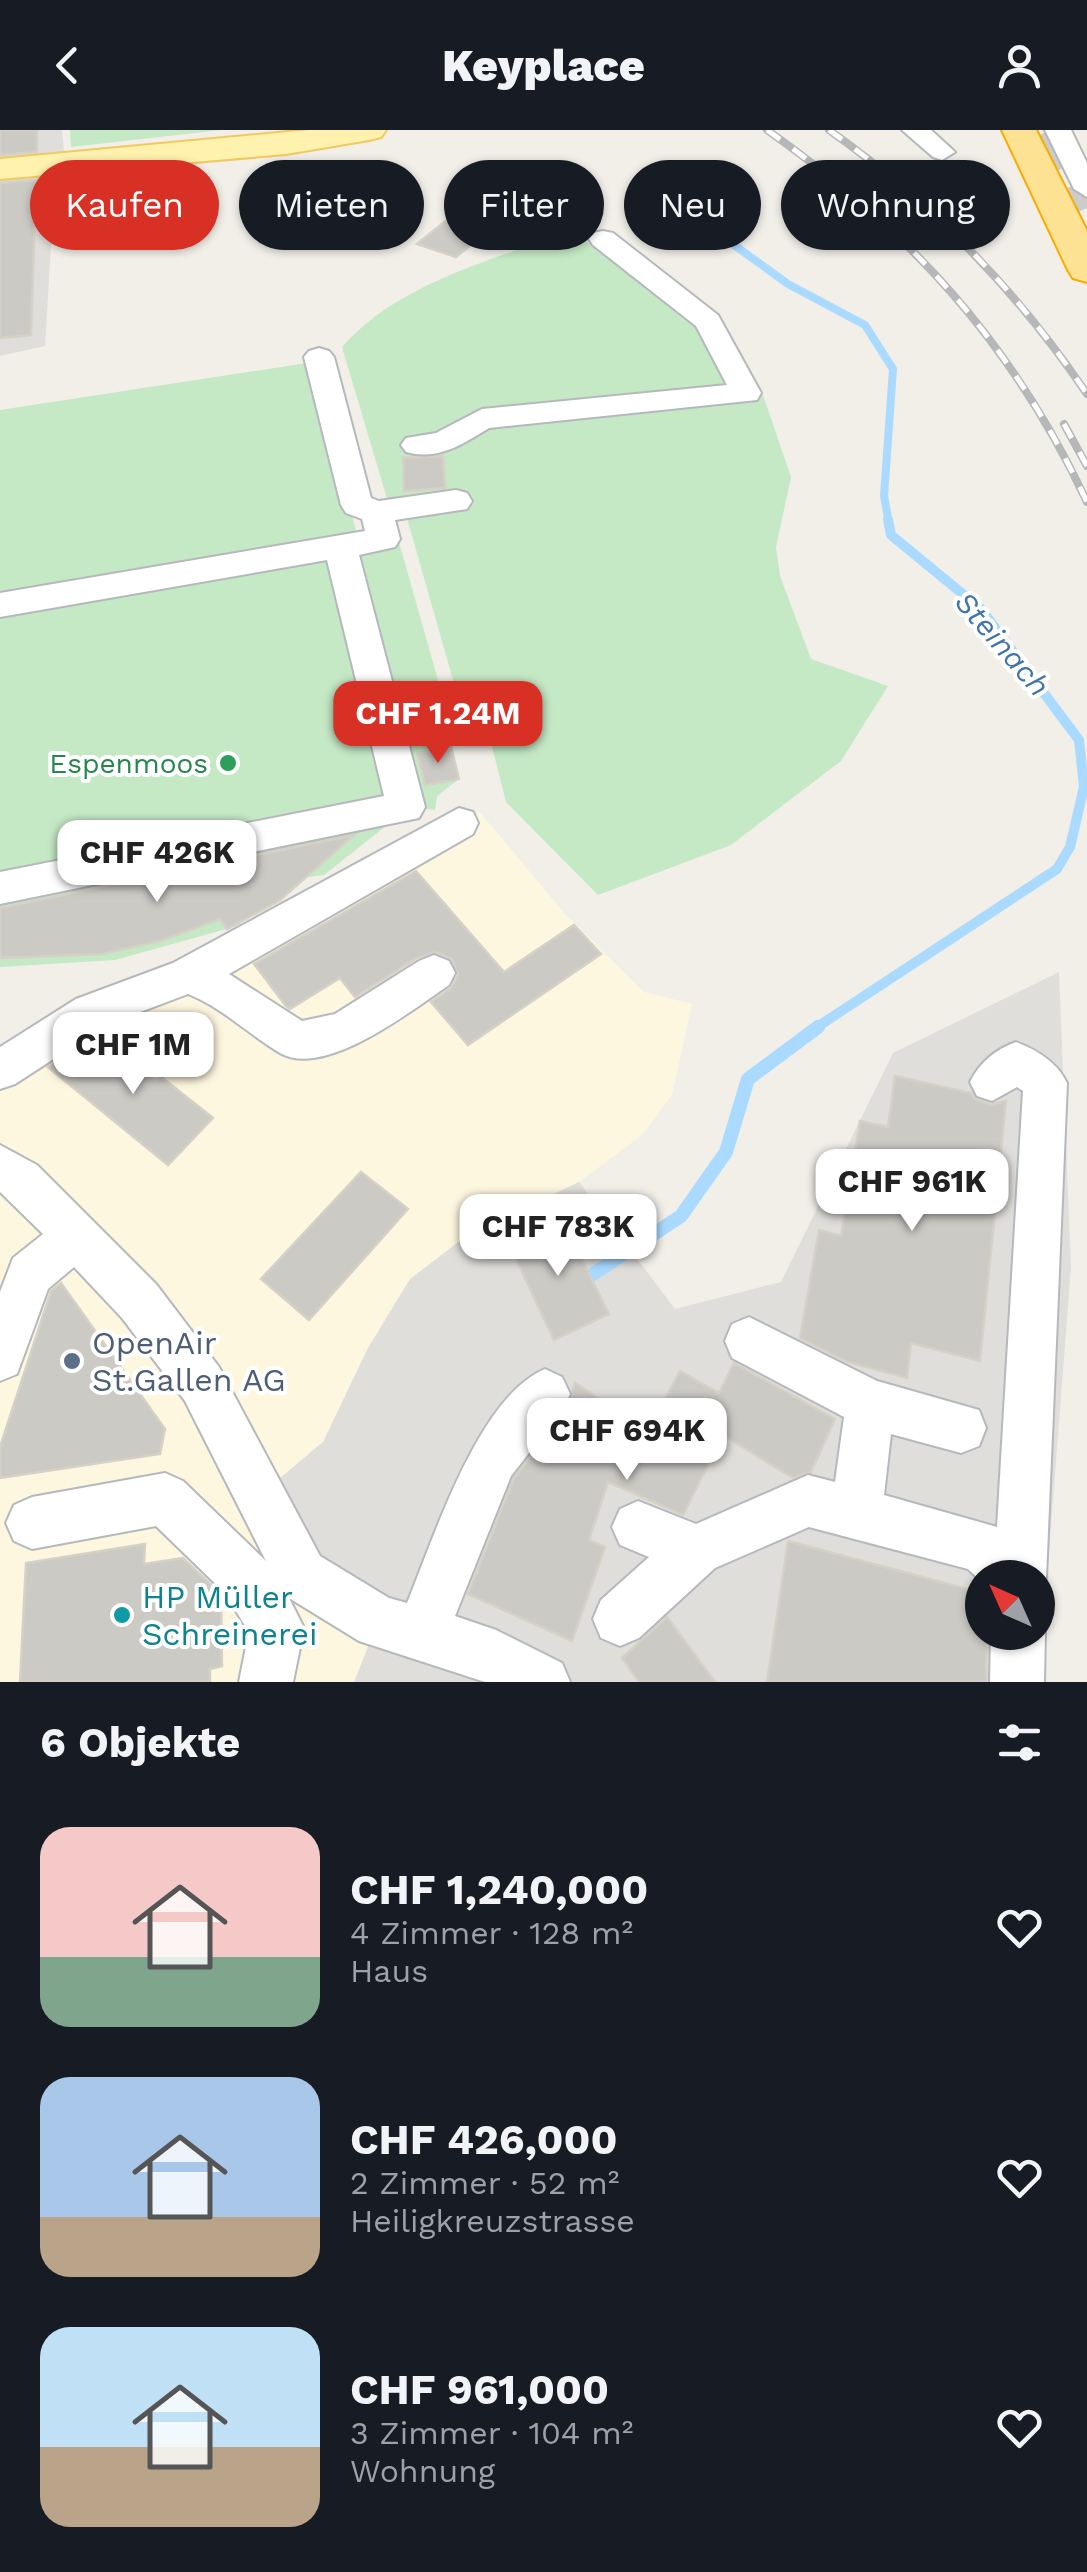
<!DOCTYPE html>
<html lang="de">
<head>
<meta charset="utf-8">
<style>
	:root { --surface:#171b24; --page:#242831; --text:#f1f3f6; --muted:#9ea1a6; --accent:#d93025 }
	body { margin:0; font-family:"Work Sans",sans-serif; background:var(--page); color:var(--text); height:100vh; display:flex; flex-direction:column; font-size:38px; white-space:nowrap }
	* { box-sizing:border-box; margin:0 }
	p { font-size:32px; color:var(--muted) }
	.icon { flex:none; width:55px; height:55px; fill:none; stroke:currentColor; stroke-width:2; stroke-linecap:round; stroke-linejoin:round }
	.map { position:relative; height:1552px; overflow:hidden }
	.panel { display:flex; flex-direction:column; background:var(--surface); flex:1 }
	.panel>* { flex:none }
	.guide { position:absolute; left:30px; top:30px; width:1028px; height:90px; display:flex; gap:20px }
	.needle { width:65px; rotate:315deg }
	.fabs { position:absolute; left:965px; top:1430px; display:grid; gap:20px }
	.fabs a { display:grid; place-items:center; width:90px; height:90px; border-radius:50%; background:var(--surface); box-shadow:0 2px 8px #0004; font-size:50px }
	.price { position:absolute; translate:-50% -85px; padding:0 22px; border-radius:20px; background:#fff; color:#222; font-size:32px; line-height:65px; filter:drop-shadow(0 2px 5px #0008) }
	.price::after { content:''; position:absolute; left:50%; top:60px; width:30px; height:22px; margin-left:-15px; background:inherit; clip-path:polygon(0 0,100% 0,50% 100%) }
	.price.active { background:var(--accent); color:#fff }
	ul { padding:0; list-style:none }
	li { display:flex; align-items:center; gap:30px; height:250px; padding:0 40px }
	li span { display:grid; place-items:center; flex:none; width:280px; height:200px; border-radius:30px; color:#555 }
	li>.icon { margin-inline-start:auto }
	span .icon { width:120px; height:120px; fill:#fffc; stroke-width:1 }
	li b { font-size:42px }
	h2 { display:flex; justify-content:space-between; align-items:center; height:120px; padding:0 40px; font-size:42px }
	.tag { padding:0 35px; border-radius:45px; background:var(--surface); box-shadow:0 2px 8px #0004; font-size:35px; line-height:90px }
	.tag.active { background:var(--accent); color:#fff }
	header { display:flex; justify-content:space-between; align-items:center; height:130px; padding:0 40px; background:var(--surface); font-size:45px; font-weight:800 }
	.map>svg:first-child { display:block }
	.commercial { fill:#fef7e0 }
	.industrial { fill:#e0deda; fill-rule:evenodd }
	.green { fill:#c5e8c5 }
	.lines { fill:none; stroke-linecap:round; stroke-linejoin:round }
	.stream-far2 { stroke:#aadaff; stroke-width:8 }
	.stream-far1 { stroke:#aadaff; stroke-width:10 }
	.stream { stroke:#aadaff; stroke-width:14 }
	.building { fill:#cccac5; stroke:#d6d1c6; stroke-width:2.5 }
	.highway-tunnel { stroke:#ccccc8; stroke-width:40; stroke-dasharray:40 20; stroke-linecap:butt }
	.minor-casing { stroke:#b5b8bc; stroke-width:4 }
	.major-casing { stroke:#f2c960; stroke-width:4 }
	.highway-casing { stroke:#f9ab00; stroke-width:4 }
	.minor { fill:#fff; fill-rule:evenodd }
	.major { fill:#fff2af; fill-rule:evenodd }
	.highway { fill:#fde293; fill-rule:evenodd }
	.rail-casing { stroke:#b6b7b8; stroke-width:8 }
	.rail { stroke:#fff; stroke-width:5; stroke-dasharray:16; stroke-linecap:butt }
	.leisure-dot { fill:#2e9e5b; stroke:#fff; stroke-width:4 }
	.service-dot { fill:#5c6f8a; stroke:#fff; stroke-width:4 }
	.culture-dot { fill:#0f9aa8; stroke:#fff; stroke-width:4 }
	.labels { text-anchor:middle; stroke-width:8; stroke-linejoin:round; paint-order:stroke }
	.leisure-label { font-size:28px; fill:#27864d; stroke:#fff; text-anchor:end }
	.water-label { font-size:30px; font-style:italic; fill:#4174aa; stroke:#fff }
	.near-service-label { font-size:32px; fill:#4e5e75; stroke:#fff; text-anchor:start }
	.near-culture-label { font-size:32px; fill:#0d838f; stroke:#fff; text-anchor:start }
</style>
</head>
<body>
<header><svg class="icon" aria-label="back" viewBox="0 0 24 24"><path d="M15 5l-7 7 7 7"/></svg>Keyplace<svg class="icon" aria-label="person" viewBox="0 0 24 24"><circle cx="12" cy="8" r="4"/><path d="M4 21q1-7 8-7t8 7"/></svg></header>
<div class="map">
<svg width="1087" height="1552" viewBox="0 0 1087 1552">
	<rect width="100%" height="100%" fill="#f1efe8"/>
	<polygon class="commercial" points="479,681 564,783 644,862 692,874 672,965 643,1004 579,1052 465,1107 368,1218 323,1312 261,1364 378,1492 354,1552 0,1552 0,928 188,846"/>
	<g class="industrial">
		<polygon points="0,0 62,0 65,32 173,24 176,80 51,115 45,216 0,226"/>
		<path d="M1059 842 1071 1137 1039 1552H354L378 1492 261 1364 323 1312 368 1218 410 1149 465 1107 579 1052 675 1179 781 1152 893 923ZM982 1448H1038V1502H982Z"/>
	</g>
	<g class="green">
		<polygon points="70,0 221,0 71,17"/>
		<path d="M566 102 608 122 701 180 740 220 764 268 791 347 776 417 780 446 811 529 888 556 841 631 731 715 598 765 506 672 482 577 457 564 407 388 388 372 342 217C399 153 488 132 566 102Z"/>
		<polygon points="314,232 357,405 395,398 456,614 451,618 459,649 437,666 435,680 427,679 391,692 324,745 300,748 237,796 115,830 0,837 0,280"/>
	</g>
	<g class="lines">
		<polyline class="stream-far2" points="680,76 788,154 865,195 893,239 884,366 889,393"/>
		<polyline class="stream-far1" points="814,899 1057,739 1070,717 1084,657 1079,610 981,479 891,405 888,390"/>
		<polyline class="stream" points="590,1146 681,1086 726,1022 748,949 818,897"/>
	</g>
	<g class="building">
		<polygon points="0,0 37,0 37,22 0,25"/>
		<polygon points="36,50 31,205 0,208 0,53"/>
		<polygon points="468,73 507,86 456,127 417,114"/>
		<polygon points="440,326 443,326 445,358 404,361 403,328"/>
		<polygon points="451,617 459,649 425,655 417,623"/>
		<polygon points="354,705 279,771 227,799 220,789 160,811 102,824 0,828 0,778"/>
		<polygon points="416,741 504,842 574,795 601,824 468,915 431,872 451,858 458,845 452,829 435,822 417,828 355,867 340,848 290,879 286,876 254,834"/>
		<polygon points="100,903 156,950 160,946 213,988 168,1035 48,937"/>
		<polygon points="895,946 971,963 976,970 991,975 1006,971 980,1231 911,1213 907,1248 848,1232 800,1208 819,1100 841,1106 860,991 888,997"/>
		<polygon points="361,1042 408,1079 309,1190 261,1149"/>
		<polygon points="561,1088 609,1184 554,1210 508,1112"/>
		<polygon points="61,1153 165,1299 160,1324 0,1348 0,1317 51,1161"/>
		<polygon points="734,1233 835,1289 811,1342 793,1348 723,1305 683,1385 608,1352 589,1410 605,1417 572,1511 468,1464 514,1348 565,1283 575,1253 648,1301 680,1241 719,1263"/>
		<polygon points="788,1411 982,1463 982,1502 987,1502 986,1552 767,1552"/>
		<polygon points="145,1414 144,1434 183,1428 221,1464 222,1536 210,1539 210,1552 20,1552 26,1433"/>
		<polygon points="667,1487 715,1552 639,1552 622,1528"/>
	</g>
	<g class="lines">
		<polyline class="highway-tunnel" points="1050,0 1087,78"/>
		<g class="minor-casing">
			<g id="minor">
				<polygon points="902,0 931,0 955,22 942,30 933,27"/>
				<polygon points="1045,0 1071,0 1087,33 1087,67 1074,59"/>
				<path d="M603 101 613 103 718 185 761 263 757 270 489 298C463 314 438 331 406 322L401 315 406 308 436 303 482 279 727 255 696 196 593 115 589 109 593 103Z"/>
				<polygon points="319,218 329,221 334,227 371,368 379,371 456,360 467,363 472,371 467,379 395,390 400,409 395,417 359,425 425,677 419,688 0,774 0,742 384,666 327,430 0,487 0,463 365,401 362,389 346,383 341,375 304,227 309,221"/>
				<path d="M459 678 473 682 478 693 473 704 229 844 302 891 335 884 419 831 434 825 449 831 455 843 449 855C412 880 325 949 280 923 248 904 223 878 188 864L106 895 15 954 0 959V917L76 869 173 833Z"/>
				<path d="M1016 912C1037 920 1057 932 1067 953L1046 1448 1039 1467 1038 1448H982V1452L968 1439 809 1397 715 1438 639 1508 620 1516 601 1508 593 1489 601 1470 649 1427 620 1415 612 1397 620 1379 638 1371 696 1394 808 1345 835 1352 844 1287 732 1228 725 1211 732 1194 749 1187 877 1251 979 1280 986 1298 979 1316 961 1323 891 1304 884 1365 997 1397 1023 961 1017 957 992 971 977 966 970 952C980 932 996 919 1016 912Z"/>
				<path d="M0 1015 37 1035 156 1154 219 1237 320 1426 389 1468 407 1473C434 1408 478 1267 545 1239L562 1247 570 1264 562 1281 511 1346 455 1486 496 1500 562 1533 570 1552H485L359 1511 289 1468 304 1498 293 1552H239L249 1502 224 1462 156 1396 32 1419 14 1411 6 1393 14 1375 32 1367 165 1343 183 1351 266 1431 185 1271 122 1188 74 1137 48 1159 17 1244 0 1251V1162L13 1128 43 1104 0 1062Z"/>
				<polygon points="1038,1484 1045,1502 1044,1552 990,1552 991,1502 1038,1502"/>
			</g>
		</g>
		<g class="major-casing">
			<polygon id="major" points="309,0 386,0 381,7 369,10 286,24 0,49 0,29"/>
		</g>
		<g class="highway-casing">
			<polygon id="highway" points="1002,0 1036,0 1087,101 1087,152 1073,148 1068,140"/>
		</g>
		<use href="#minor" class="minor"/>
		<use href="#major" class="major"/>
		<use href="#highway" class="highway"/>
		<g class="rail-casing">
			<g id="rail">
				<path d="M767 0C910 101 1012 212 1087 372"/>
				<path d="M829 0C932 73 1016 159 1087 264"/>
				<polyline points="1064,294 1087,336"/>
			</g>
		</g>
		<use href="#rail" class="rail"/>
	</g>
	<circle class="leisure-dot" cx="228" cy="633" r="10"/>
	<circle class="service-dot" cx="72" cy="1231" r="10"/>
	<circle class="culture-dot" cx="122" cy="1485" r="10"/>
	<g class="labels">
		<g class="leisure-label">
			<text x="208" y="643">Espenmoos</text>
		</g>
		<g class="water-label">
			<text transform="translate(1002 514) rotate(49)" y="10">Steinach</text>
		</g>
		<g class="near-service-label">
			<text x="92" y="1224">OpenAir<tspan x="92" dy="37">St.Gallen AG</tspan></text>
		</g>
		<g class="near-culture-label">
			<text x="142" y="1478">HP Müller<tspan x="142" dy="37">Schreinerei</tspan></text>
		</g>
	</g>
</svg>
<div class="fabs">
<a><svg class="needle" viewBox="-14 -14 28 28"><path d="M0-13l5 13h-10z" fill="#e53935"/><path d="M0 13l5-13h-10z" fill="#9ea1a6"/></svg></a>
</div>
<b class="price active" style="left:438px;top:636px">CHF 1.24M</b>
<b class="price" style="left:157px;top:775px">CHF 426K</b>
<b class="price" style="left:133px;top:967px">CHF 1M</b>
<b class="price" style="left:912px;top:1104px">CHF 961K</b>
<b class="price" style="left:558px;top:1149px">CHF 783K</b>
<b class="price" style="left:627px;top:1353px">CHF 694K</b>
<div class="guide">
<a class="tag active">Kaufen</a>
<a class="tag">Mieten</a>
<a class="tag">Filter</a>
<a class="tag">Neu</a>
<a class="tag">Wohnung</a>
</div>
</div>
<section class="panel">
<h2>6 Objekte<svg class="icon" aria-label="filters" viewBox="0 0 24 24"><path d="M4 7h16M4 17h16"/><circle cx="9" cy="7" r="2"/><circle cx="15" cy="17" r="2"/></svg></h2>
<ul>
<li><span style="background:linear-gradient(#f6c9c9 65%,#7fa58c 0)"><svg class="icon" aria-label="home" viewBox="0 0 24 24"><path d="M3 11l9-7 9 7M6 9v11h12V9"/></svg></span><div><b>CHF 1,240,000</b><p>4 Zimmer · 128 m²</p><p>Haus</p></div><svg class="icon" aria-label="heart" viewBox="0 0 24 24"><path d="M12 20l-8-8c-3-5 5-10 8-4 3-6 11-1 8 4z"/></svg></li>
<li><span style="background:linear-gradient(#a9c7e8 70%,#b9a48a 0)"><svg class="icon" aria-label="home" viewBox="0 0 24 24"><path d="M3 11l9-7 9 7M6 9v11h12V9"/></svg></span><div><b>CHF 426,000</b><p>2 Zimmer · 52 m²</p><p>Heiligkreuzstrasse</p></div><svg class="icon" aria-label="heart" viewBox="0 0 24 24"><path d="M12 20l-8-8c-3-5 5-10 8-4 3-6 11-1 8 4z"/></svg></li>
<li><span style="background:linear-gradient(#bfe0f5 60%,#b9a48a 0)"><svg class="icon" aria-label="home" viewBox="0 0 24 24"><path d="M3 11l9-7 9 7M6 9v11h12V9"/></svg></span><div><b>CHF 961,000</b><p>3 Zimmer · 104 m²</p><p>Wohnung</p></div><svg class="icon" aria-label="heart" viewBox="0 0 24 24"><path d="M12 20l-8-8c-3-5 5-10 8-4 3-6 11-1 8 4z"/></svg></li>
</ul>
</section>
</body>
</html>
